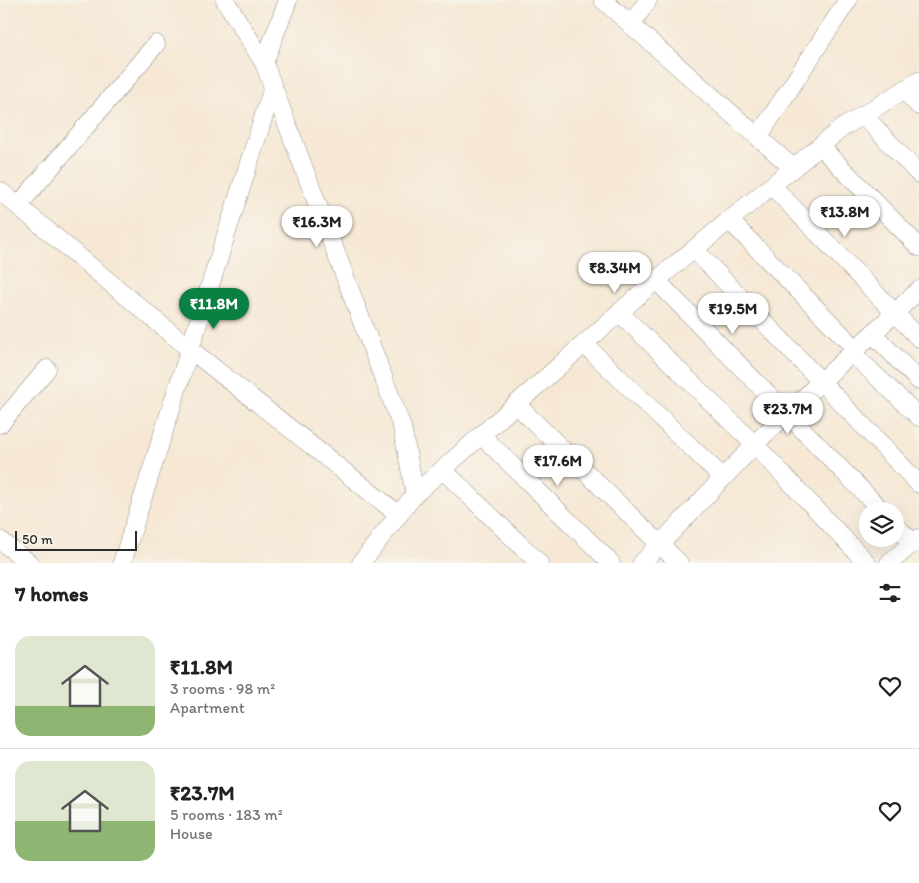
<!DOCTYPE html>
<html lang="en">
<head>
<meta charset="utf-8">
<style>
	:root { --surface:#fff; --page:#f6f6f6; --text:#222; --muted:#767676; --line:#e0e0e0; --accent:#0b8043 }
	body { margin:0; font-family:Itim,sans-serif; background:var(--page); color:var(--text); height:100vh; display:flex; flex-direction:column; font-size:19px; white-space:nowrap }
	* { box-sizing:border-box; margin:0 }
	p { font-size:16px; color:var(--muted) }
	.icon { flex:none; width:28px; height:28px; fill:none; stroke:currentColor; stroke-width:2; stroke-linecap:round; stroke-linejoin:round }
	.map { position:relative; height:563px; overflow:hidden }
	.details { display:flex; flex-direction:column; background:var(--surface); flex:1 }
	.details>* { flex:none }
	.fabs { position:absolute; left:859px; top:502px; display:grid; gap:10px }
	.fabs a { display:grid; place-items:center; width:45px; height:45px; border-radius:50%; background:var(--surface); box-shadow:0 5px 20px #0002; font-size:25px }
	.scale { position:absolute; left:15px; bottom:12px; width:122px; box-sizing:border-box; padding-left:5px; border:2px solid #2b2b2b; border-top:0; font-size:14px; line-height:18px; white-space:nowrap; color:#2b2b2b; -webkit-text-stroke:4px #f7f3e8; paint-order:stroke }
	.price { position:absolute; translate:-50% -42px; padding:0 11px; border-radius:18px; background:#fff; color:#222; font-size:16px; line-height:32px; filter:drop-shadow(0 1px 2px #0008) }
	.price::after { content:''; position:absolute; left:50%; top:30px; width:15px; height:11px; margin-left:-8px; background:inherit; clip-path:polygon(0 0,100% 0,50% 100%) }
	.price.active { background:var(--accent); color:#fff }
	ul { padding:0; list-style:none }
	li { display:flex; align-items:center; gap:15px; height:125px; padding:0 15px }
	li+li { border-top:1px solid var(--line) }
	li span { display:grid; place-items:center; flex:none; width:140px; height:100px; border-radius:15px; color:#555 }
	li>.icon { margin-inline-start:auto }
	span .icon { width:60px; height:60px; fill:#fffc; stroke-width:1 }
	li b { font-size:21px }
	h2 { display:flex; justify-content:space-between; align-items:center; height:60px; padding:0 15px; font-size:21px }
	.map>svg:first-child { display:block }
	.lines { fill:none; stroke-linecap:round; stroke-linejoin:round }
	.minor-casing { stroke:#908a80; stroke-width:19 }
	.minor { stroke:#fff; stroke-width:18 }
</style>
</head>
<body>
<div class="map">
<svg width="919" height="563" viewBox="0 0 919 563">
	<rect width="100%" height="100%" fill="#f7f3e8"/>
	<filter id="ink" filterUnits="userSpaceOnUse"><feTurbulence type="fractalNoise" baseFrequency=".02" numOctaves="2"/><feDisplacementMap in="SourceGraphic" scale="10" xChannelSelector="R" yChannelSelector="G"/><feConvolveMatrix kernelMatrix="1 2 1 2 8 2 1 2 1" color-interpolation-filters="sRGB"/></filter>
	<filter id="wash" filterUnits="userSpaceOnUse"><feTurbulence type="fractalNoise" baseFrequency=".0096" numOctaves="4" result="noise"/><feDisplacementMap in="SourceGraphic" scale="20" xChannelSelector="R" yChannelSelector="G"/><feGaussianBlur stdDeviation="1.12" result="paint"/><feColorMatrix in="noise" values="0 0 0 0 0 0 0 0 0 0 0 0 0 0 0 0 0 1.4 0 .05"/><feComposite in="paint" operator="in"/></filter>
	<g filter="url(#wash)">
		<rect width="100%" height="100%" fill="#f6e8d5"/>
	</g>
	<g filter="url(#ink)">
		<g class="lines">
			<g class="minor-casing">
				<g id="minor">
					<polyline points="225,0 264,63 273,87 402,427 415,494"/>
					<polyline points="603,0 793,168"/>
					<polyline points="631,25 648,0"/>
					<polyline points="264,63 288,0"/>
					<polyline points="904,90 919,106"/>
					<polyline points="863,115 919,174"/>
					<polyline points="758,137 848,0"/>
					<polyline points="820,146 919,247"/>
					<polyline points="772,186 919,338"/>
					<polyline points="0,191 191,350 399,515"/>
					<polyline points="18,206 156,44"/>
					<polyline points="729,220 856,349"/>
					<polyline points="694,249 919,484"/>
					<polyline points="656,280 882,511"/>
					<polyline points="619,312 755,445 867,563"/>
					<polyline points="873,334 919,381"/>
					<polyline points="584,344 723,478"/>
					<polyline points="852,353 919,417"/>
					<polyline points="516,404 679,563"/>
					<polyline points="0,424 47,369"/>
					<polyline points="481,435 611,563"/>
					<polyline points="443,470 539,563"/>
					<polyline points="895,525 913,543"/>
					<polyline points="0,540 29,563"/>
					<polyline points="122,563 273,87"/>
					<polyline points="361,563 415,494 648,287 842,128 919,81"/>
					<polyline points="642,563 763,436 919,290"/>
					<polyline points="889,563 919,538"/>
				</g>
			</g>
			<use href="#minor" class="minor"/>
		</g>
	</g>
</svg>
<div class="fabs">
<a><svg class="icon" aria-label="layers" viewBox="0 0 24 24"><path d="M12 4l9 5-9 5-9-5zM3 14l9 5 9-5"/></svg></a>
</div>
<div class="scale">50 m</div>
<b class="price" style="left:845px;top:238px">₹13.8M</b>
<b class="price" style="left:317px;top:248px">₹16.3M</b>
<b class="price" style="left:615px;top:294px">₹8.34M</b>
<b class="price active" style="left:214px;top:330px">₹11.8M</b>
<b class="price" style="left:733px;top:335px">₹19.5M</b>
<b class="price" style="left:788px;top:435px">₹23.7M</b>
<b class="price" style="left:558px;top:487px">₹17.6M</b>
</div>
<section class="details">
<h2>7 homes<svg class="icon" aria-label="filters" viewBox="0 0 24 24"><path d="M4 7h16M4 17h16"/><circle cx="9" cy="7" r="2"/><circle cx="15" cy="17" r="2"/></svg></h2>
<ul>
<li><span style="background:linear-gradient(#dfe7d0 70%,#8fb573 0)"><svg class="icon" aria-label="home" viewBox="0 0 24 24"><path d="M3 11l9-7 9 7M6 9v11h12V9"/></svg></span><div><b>₹11.8M</b><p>3 rooms · 98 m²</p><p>Apartment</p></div><svg class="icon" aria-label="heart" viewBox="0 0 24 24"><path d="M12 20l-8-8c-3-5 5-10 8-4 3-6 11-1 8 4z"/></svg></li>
<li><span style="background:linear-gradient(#dfe7d0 60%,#8fb573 0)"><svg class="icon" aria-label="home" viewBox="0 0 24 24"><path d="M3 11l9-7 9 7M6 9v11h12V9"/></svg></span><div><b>₹23.7M</b><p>5 rooms · 183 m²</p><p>House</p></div><svg class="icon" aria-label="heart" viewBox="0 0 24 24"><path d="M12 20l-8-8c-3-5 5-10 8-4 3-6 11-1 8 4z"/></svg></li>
</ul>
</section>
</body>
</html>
